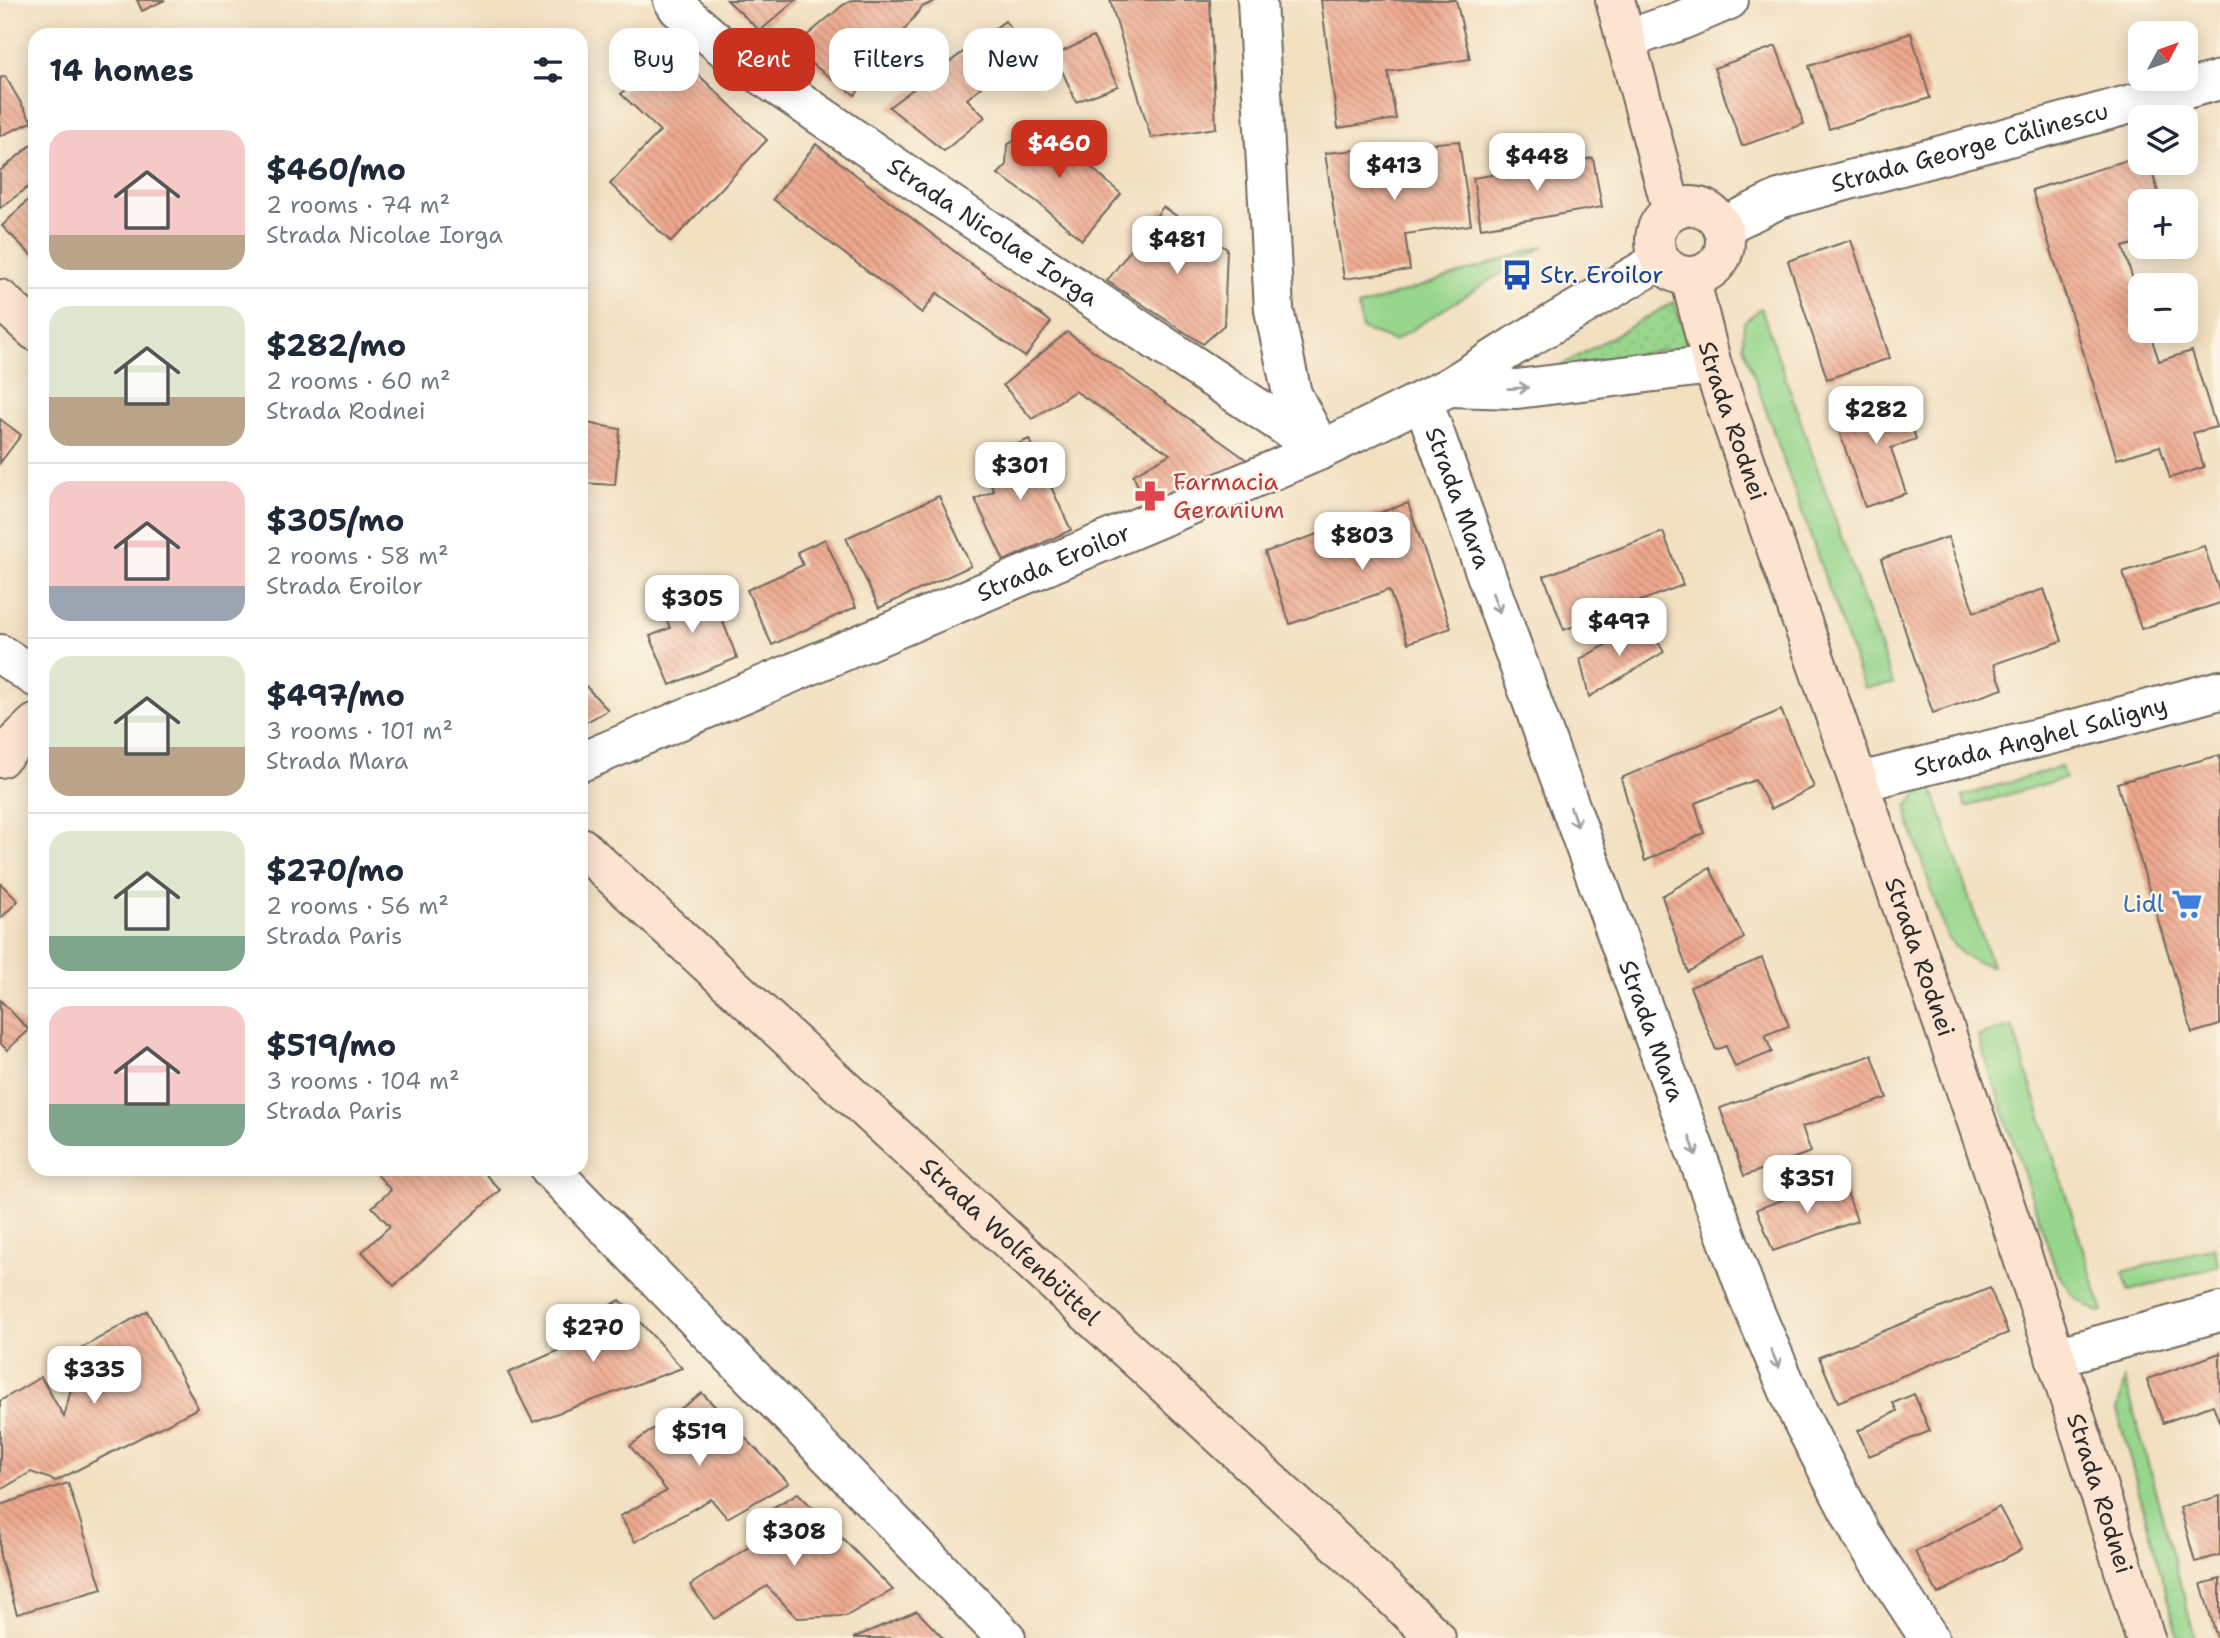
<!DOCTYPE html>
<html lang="en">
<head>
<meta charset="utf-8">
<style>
	:root { --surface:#fff; --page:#f6f6f7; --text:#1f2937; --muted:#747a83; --line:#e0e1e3; --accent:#c8321e }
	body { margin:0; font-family:"Shantell Sans",sans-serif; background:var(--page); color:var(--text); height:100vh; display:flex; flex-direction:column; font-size:26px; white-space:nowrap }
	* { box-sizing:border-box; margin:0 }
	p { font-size:23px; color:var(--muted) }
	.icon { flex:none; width:38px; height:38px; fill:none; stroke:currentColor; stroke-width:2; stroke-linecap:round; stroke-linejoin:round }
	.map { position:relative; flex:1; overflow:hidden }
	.side { position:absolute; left:28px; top:28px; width:560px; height:1148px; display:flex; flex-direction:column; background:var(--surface); border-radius:21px; box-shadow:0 4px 18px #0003 }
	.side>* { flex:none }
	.top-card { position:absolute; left:609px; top:28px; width:665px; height:63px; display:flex; gap:14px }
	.needle { width:46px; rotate:49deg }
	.buttons { position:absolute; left:2128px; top:21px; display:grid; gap:14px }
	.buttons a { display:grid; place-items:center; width:70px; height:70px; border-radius:14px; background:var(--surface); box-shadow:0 4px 18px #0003; font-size:35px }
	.price { position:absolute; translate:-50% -60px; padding:0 16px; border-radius:14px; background:#fff; color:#222; font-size:23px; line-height:46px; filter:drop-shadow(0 2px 4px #0008) }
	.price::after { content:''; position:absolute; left:50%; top:42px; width:21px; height:16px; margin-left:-10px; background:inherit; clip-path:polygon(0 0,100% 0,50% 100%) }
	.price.current { background:var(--accent); color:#fff }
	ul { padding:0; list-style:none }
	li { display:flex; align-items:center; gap:21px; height:175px; padding:0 21px }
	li+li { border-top:2px solid var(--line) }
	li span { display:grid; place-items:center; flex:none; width:196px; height:140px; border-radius:21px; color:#555 }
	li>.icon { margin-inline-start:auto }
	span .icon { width:84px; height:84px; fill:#fffc; stroke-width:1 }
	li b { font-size:30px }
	h2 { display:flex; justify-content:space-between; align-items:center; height:84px; padding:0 21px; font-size:30px }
	.tag { padding:0 24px; border-radius:21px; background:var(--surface); box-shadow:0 4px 18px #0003; font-size:24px; line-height:63px }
	.tag.current { background:var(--accent); color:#fff }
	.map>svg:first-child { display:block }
	.green { fill:#97d68c; stroke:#61805c; stroke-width:2 }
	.park { fill:url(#park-dots); stroke:#61805c; stroke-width:2 }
	.building { fill:url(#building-back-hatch) }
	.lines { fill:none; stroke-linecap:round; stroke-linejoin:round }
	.minor-casing { stroke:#716a60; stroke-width:42 }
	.tertiary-casing { stroke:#716a60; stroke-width:42 }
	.secondary-casing { stroke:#716a60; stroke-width:42 }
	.minor { stroke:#fff; stroke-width:38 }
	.tertiary { stroke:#fff; stroke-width:38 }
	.secondary { stroke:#fde4d1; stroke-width:38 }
	.oneway { stroke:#a0a0a0 }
	.labels { text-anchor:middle; stroke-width:5; stroke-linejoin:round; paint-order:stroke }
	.street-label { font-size:24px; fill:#2b2b2b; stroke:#fcf5e5 }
	.transit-label { font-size:24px; fill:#164399; stroke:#fcf5e5; text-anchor:start }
	.health-label { font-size:24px; fill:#be3a42; stroke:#fcf5e5; text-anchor:start }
	.shop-label { font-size:24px; fill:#366cbe; stroke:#fcf5e5; text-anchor:end }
</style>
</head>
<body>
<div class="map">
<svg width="2220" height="1638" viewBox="0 0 2220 1638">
	<defs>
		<pattern id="park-dots" width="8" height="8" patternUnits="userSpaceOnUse" patternTransform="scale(1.75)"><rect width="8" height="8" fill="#97d68c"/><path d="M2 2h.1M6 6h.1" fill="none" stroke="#82b879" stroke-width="1.8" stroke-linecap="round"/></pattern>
		<pattern id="building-back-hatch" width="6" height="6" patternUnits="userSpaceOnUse" patternTransform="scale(1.75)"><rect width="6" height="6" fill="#eea88e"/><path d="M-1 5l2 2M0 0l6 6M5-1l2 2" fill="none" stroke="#c18974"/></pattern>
	</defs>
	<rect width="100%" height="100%" fill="#fcf5e5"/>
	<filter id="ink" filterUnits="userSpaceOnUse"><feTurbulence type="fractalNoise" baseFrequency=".0143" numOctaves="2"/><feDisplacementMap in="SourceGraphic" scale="14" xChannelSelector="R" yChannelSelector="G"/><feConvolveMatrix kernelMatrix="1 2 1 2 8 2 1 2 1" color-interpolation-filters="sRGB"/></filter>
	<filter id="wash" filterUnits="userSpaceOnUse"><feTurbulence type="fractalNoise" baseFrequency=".00686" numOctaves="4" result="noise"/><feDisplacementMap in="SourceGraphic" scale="28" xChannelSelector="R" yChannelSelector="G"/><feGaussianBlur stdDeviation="1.57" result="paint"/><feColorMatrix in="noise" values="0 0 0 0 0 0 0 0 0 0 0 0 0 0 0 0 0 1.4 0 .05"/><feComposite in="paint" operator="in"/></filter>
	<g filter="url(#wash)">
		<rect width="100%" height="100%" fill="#f2e0c1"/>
		<g class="green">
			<polygon points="1544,246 1394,341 1362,329 1358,307"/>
			<polygon points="1761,308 1893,684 1864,688 1743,345 1744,322"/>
			<polygon points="2061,767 2065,778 1966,807 1962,796"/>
			<polygon points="1932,787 1992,966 1976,962 1962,954 1947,937 1909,822 1907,806 1918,794"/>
			<polygon points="2012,1026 2103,1312 2099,1313 2072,1295 2056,1270 1978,1036"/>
			<polygon points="2214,1247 2219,1266 2129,1291 2123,1272"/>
			<polygon points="2125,1379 2195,1638 2178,1638 2117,1410"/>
		</g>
		<polygon class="park" points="1674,302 1692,352 1662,350 1551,371"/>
		<g id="blocks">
			<g class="building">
				<polygon points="137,0 165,0 142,11"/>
				<polygon points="727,0 796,0 760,31"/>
				<polygon points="853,0 937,0 922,7 855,95 791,49 843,5"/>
				<polygon points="1110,0 1210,0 1216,128 1151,138"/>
				<polygon points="1321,0 1456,0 1470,59 1388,72 1396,119 1338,128"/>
				<polygon points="1005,21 1026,48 967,99 985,117 944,151 889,107"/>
				<polygon points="1911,33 1930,98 1829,129 1809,66"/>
				<polygon points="1093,37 1118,86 1076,102 1055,55"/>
				<polygon points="668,46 767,140 671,242 610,184 660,131 621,94"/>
				<polygon points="1776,46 1804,124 1742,146 1714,68"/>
				<polygon points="5,76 32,122 0,136 0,78"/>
				<polygon points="1043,124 1121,194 1082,240 1036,201 998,174 1006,166 1007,145"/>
				<polygon points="1459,141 1471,225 1405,234 1410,270 1344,279 1325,153"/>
				<polygon points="35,142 35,182 0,208 0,171"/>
				<polygon points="816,144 963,258 1051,322 1025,357 937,293 922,313 773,199"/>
				<polygon points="2140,156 2140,163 2149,163 2161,201 2140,201 2140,242 2123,247 2140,303 2140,331 2149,331 2159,361 2192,351 2216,427 2193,433 2204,467 2170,478 2160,446 2117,459 2032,190"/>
				<polygon points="1593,158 1602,207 1481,228 1473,178"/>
				<polygon points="35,193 35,259 2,226"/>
				<polygon points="1163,207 1227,249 1224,325 1203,344 1107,281"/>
				<polygon points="1851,240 1890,358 1827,379 1788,261"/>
				<polygon points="1067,332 1247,460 1146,504 1133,475 1170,454 1075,391 1032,419 1003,385"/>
				<polygon points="1901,392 1916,439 1891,448 1906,493 1865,507 1834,416"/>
				<polygon points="0,419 21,435 0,463"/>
				<polygon points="581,422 620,429 615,485 581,483"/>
				<polygon points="1029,439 1071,530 1004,561 975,499 994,491 980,461"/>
				<polygon points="939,496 971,566 879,608 846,538"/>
				<polygon points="1408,503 1451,628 1408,643 1389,590 1290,624 1265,552"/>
				<polygon points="1663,532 1683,585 1564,630 1544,576"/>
				<polygon points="1948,537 1974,612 2044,589 2062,641 1994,664 2003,689 1933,713 1881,559"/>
				<polygon points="825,539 856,607 772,645 747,590 803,565 797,552"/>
				<polygon points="2204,546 2220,594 2220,603 2141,629 2123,572"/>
				<polygon points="707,581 737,658 670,685 650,636 670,628 658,600"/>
				<polygon points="1646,623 1664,652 1589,697 1580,659"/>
				<polygon points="581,681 608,710 581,725"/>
				<polygon points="1781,710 1814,787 1771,809 1755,780 1695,803 1704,833 1645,861 1621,778"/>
				<polygon points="2220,755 2220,1025 2192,1033 2117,783"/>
				<polygon points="1710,868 1744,938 1688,972 1662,896"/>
				<polygon points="0,883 18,901 0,919"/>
				<polygon points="1762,958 1789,1026 1765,1035 1772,1052 1735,1067 1726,1046 1716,1050 1690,987"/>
				<polygon points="0,1000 29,1030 7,1050 0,1043"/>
				<polygon points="1872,1055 1887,1098 1802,1127 1811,1152 1744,1176 1720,1108"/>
				<polygon points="378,1169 480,1169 500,1190 394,1286 362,1252 390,1226 372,1207 391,1190 375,1172"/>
				<polygon points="1842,1178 1857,1221 1773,1251 1757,1209"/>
				<polygon points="1990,1288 2008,1333 1838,1402 1819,1357"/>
				<polygon points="620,1300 682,1368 533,1422 508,1373 575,1343 565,1330"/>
				<polygon points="147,1311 198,1408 56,1481 31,1472 0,1490 0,1401 41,1377 64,1417 75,1373 91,1364 82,1348"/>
				<polygon points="2220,1353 2220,1424 2213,1405 2163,1423 2147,1379"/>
				<polygon points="702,1393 789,1483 727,1518 711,1499 635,1542 620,1516 667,1491 630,1446"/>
				<polygon points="1914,1394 1930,1431 1869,1456 1858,1431 1897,1411 1893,1403"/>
				<polygon points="68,1483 102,1589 17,1614 0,1556 0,1505"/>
				<polygon points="798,1493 893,1590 846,1616 797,1618 767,1586 714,1619 690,1585 761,1539 748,1522"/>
				<polygon points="2220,1496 2220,1555 2195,1562 2180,1507"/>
				<polygon points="1999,1507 2022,1549 1938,1594 1915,1552"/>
				<polygon points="2220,1579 2220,1638 2217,1638 2201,1584"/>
				<polygon points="917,1611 943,1638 853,1638"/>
			</g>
		</g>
	</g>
	<g filter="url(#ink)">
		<use href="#blocks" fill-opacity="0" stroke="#716a60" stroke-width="2"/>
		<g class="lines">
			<g class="minor-casing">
				<g id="minor">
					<path id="s1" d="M673 0 678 8 732 55 941 198 1321 450"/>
					<polyline points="1257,0 1274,310 1292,394 1320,448"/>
					<polyline points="1625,40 1680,21 1729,0"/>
					<path id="s2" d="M1722 227 1779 199 2220 80"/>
					<path id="s3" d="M1423 401 1748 1296 1799 1415 1861 1534 1929 1638"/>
					<polyline points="0,654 35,677"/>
					<path id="s4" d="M1860 782 2082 727 2220 690"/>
					<polyline points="550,1169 1006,1638"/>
					<polyline points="2055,1357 2220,1312"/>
				</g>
			</g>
			<g class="tertiary-casing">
				<g id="tertiary">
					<polyline points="1449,387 1517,389 1712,365"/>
					<path id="s5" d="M581 762 1321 450 1449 387 1516 345 1661 260"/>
				</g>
			</g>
			<g class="secondary-casing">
				<g id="secondary">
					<polyline points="1615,0 1672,211"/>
					<circle cx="1690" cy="241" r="35"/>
					<path id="s6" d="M1690 277 1712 365C1859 788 2014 1209 2145 1638"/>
					<polyline points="0,299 35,331"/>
					<polyline points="0,758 35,724"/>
					<path id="s7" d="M581 847 1334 1540 1436 1638"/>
				</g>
			</g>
			<use href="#minor" class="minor"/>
			<use href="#tertiary" class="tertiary"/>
			<use href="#secondary" class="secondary"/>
		</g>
		<defs><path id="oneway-shaft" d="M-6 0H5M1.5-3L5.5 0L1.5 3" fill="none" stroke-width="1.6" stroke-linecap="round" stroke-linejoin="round" transform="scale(1.75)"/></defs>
		<g class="oneway">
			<use href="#oneway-shaft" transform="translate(1518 388) rotate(-3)"/>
			<use href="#oneway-shaft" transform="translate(1496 603) rotate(70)"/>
			<use href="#oneway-shaft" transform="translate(1574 817) rotate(70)"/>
			<use href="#oneway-shaft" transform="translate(1693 1146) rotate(70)"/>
			<use href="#oneway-shaft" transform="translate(1775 1359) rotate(67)"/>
		</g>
	</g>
	<defs>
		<g id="bus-bare" transform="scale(2.415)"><path d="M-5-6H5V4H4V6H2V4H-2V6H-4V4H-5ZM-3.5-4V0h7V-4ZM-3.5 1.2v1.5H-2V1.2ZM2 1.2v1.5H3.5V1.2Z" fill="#1a4fb4" stroke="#fcf5e5" stroke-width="2.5" paint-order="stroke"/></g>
		<g id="pharmacy-bare" transform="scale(2.415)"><path d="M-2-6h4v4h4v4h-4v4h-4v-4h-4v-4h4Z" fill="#e0444e" stroke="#fcf5e5" stroke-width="2.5" paint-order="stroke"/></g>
		<g id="supermarket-bare" transform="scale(2.415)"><path d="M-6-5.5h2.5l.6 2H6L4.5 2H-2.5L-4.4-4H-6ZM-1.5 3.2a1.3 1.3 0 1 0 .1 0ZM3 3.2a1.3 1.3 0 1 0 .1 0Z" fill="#3f7fe0" stroke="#fcf5e5" stroke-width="2.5" paint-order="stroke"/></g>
	</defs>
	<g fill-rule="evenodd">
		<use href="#bus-bare" x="1517" y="275"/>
		<use href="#pharmacy-bare" x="1150" y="496"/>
		<use href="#supermarket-bare" x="2187" y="904"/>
	</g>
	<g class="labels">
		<g class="street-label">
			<text dy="8" stroke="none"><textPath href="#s2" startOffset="261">Strada George Călinescu</textPath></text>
			<text dy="8" stroke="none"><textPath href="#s1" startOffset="396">Strada Nicolae Iorga</textPath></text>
			<text dy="8" stroke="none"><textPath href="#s6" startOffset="150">Strada Rodnei</textPath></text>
			<text dy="8" stroke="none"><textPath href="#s3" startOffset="103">Strada Mara</textPath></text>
			<text dy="8" stroke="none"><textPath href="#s5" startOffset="513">Strada Eroilor</textPath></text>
			<text dy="8" stroke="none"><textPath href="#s4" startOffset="186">Strada Anghel Saligny</textPath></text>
			<text dy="8" stroke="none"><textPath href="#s6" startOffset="718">Strada Rodnei</textPath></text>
			<text dy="8" stroke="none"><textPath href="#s3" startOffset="670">Strada Mara</textPath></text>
			<text dy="8" stroke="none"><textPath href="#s7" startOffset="583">Strada Wolfenbüttel</textPath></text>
			<text dy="8" stroke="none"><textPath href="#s6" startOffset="1284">Strada Rodnei</textPath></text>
		</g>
		<g class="transit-label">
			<text x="1540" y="283">Str. Eroilor</text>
		</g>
		<g class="health-label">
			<text x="1173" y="490">Farmacia<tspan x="1173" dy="28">Geranium</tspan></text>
		</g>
		<g class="shop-label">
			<text x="2164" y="912">Lidl</text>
		</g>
	</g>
</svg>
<div class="buttons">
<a><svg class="needle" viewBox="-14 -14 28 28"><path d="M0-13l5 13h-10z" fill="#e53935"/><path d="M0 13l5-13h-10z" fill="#747a83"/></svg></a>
<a><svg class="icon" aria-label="layers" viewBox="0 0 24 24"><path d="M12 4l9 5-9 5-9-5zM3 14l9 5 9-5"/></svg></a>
<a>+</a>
<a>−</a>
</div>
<b class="price current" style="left:1059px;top:180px">$460</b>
<b class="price" style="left:1537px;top:193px">$448</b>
<b class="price" style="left:1394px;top:202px">$413</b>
<b class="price" style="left:1177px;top:276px">$481</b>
<b class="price" style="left:1876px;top:446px">$282</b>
<b class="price" style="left:1020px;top:502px">$301</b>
<b class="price" style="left:1362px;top:572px">$803</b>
<b class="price" style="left:692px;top:635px">$305</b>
<b class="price" style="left:1619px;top:658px">$497</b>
<b class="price" style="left:1807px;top:1215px">$351</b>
<b class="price" style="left:593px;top:1364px">$270</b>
<b class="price" style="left:94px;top:1406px">$335</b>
<b class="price" style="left:699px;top:1468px">$519</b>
<b class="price" style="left:794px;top:1568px">$308</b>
<div class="top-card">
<a class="tag">Buy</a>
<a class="tag current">Rent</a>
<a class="tag">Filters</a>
<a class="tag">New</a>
</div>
<section class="side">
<h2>14 homes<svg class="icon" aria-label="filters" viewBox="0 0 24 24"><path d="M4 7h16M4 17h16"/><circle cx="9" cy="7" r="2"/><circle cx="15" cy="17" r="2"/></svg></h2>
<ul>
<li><span style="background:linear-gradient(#f6c9c9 75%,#b9a48a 0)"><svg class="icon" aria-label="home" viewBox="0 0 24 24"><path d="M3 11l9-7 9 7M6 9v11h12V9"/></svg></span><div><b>$460/mo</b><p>2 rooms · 74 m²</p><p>Strada Nicolae Iorga</p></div></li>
<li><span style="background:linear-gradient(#dfe7d0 65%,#b9a48a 0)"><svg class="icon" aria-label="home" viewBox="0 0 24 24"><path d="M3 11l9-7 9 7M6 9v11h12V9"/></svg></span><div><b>$282/mo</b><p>2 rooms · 60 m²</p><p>Strada Rodnei</p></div></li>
<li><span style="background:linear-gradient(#f6c9c9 75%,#9aa5b1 0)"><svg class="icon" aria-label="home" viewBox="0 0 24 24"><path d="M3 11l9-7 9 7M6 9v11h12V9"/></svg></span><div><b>$305/mo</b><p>2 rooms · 58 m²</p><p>Strada Eroilor</p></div></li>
<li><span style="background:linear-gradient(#dfe7d0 65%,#b9a48a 0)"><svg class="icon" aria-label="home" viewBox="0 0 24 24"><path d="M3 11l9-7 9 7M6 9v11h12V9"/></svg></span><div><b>$497/mo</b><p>3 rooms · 101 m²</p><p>Strada Mara</p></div></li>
<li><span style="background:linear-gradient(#dfe7d0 75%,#7fa58c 0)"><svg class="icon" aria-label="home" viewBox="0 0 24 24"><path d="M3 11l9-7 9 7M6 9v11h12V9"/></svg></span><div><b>$270/mo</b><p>2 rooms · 56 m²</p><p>Strada Paris</p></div></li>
<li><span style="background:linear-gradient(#f6c9c9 70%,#7fa58c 0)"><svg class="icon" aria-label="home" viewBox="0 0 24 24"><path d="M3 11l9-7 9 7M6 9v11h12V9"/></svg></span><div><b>$519/mo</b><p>3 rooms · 104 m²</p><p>Strada Paris</p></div></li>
</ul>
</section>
</div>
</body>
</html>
